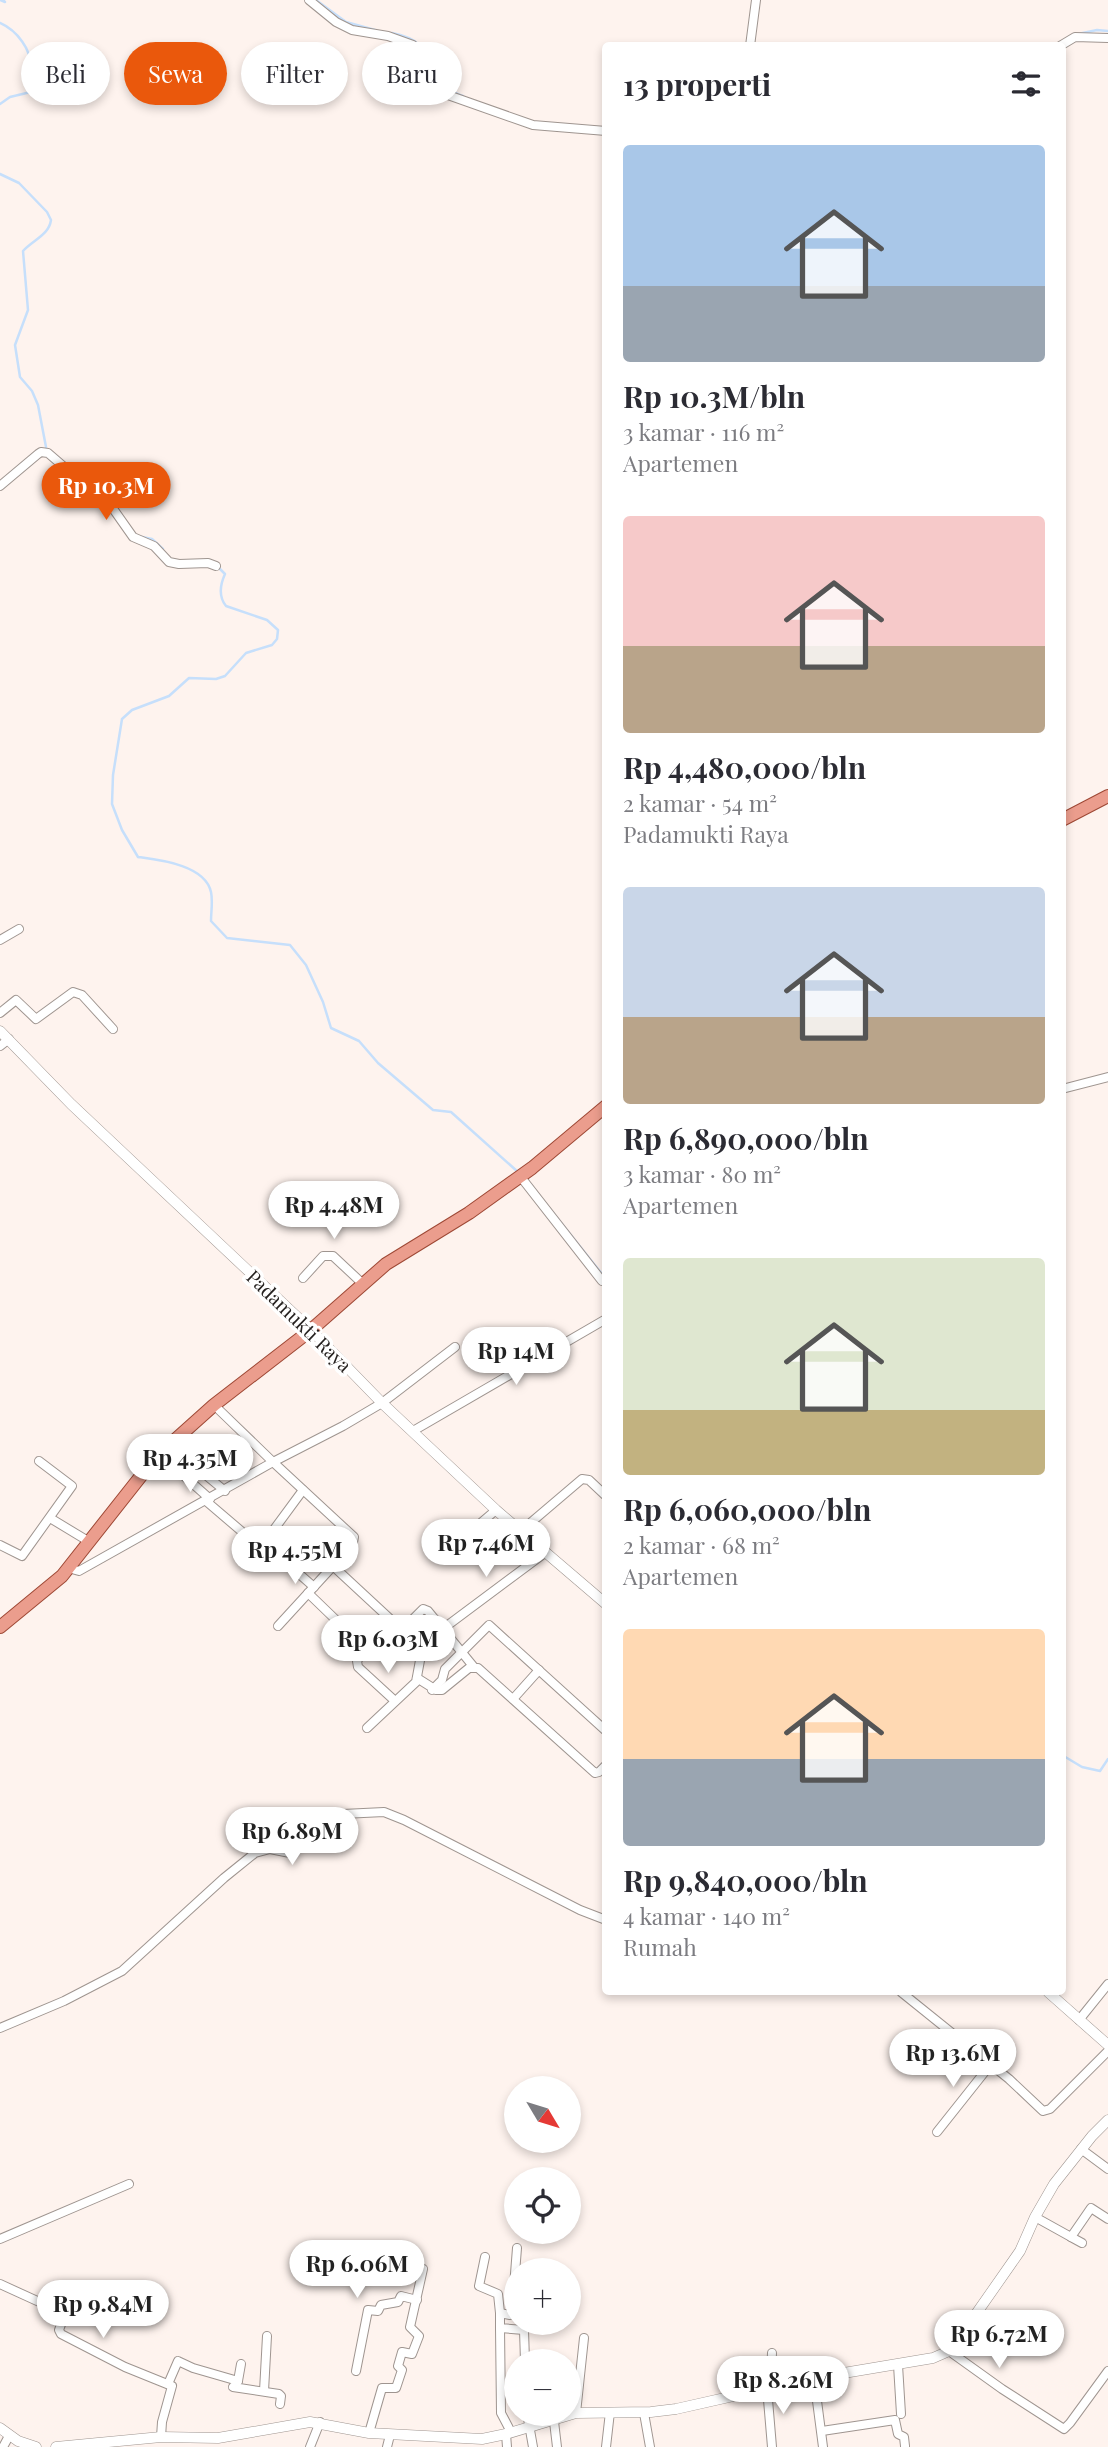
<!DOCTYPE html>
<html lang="id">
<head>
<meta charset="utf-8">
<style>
	:root { --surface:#fff; --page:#f2f2f3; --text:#2b2b33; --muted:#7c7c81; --accent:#ea580c }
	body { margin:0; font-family:"Playfair Display",serif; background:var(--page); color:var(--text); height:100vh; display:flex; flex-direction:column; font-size:26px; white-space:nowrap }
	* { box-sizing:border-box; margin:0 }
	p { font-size:23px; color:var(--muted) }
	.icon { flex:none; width:38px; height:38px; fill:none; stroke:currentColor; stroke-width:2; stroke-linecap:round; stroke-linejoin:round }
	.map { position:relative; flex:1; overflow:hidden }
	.side { position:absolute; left:602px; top:42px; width:464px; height:1953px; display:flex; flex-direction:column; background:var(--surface); border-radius:7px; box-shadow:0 4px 10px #0003 }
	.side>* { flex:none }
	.hud { position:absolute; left:21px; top:42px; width:476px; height:63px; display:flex; gap:14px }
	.needle { width:46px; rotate:128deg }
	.tools { position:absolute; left:504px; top:2076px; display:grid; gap:14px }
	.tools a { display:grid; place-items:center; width:77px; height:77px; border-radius:50%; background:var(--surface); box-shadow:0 4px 10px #0003; font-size:35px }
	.price { position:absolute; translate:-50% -60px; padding:0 16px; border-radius:24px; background:#fff; color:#222; font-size:23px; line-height:46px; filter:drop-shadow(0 2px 4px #0008) }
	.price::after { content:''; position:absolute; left:50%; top:42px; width:21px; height:16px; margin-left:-10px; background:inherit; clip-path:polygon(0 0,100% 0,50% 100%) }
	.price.active { background:var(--accent); color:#fff }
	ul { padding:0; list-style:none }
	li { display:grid; align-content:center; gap:14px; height:371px; padding:0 21px }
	li span { display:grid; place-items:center; height:217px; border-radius:7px; color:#555 }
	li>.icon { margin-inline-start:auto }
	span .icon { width:126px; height:126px; fill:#fffc; stroke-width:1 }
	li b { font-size:30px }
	h2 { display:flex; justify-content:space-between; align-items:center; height:84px; padding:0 21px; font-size:30px }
	.tag { padding:0 24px; border-radius:32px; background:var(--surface); box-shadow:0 4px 10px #0003; font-size:24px; line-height:63px }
	.tag.active { background:var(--accent); color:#fff }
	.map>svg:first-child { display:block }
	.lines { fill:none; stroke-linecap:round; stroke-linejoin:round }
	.stream { stroke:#c6dffb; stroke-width:2.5 }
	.minor-casing { stroke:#9f9590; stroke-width:10 }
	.tertiary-casing { stroke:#9f9590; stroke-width:11 }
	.primary-casing { stroke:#9e4835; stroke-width:14 }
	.minor { stroke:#fff; stroke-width:8 }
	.tertiary { stroke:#fff; stroke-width:10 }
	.primary { stroke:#eb9d8d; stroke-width:12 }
	.labels { text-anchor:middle; stroke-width:7; stroke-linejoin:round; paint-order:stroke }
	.street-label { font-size:19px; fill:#262220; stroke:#fff }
</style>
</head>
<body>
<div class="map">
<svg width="1108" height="2447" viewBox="0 0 1108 2447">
	<rect width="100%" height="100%" fill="#fef3ee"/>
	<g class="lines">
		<g class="stream">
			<polyline points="0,0 5,2 3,0"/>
			<polyline points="316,0 346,22 375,30"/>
			<path d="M0 23C16 30 33 50 30 69L41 82 39 90 10 97 0 104"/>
			<path d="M392 33C436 42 418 61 443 86 448 91 456 93 463 96"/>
			<polyline points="1078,34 1097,30 1108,31"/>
			<path d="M0 174 19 183 47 212 51 220C49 235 33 240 23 251L28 310 15 345 20 377 32 391 38 405 46 447"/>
			<polyline points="142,537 152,539 163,549"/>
			<path d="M218 567 225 574C220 585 218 596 226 606L267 620 278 630 277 639 272 645 246 653 225 676 216 679 189 678 169 696 132 710 122 719 113 775 112 804 122 830 138 857C160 860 205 865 211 892 213 901 211 912 211 921L227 938 290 945 306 965 323 1002 331 1028 359 1041 378 1063 433 1110 451 1112 518 1172"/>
			<polyline points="526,1179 606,1279"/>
			<polyline points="1062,1755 1082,1767 1100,1771 1108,1759"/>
		</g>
		<g class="minor-casing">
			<g id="minor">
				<polyline points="309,0 336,22 352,30 388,36 413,45 421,55 433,82 445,94 533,125 606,131"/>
				<polyline points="750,46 756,0"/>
				<polyline points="1060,46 1075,37 1108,38"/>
				<polyline points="0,486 38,454 41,452 48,453 114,510 133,537 154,546 169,562 179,564 208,563 216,566"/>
				<polyline points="0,940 19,929"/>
				<polyline points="0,1013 16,1000 36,1019 73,992 82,995 113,1029"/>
				<polyline points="0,1046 9,1039"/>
				<polyline points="1062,1089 1108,1077"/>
				<polyline points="520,1176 602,1281"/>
				<polyline points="303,1278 323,1256 333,1256 363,1284"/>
				<polyline points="455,1347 382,1403 343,1426 273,1462 354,1537 353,1542 333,1566 402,1630 423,1609 428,1611 473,1666"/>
				<polyline points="413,1431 606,1319"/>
				<polyline points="303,1490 264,1543 314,1587"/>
				<polyline points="210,1499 183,1475 196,1467 225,1491"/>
				<polyline points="206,1501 247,1536 264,1543"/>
				<polyline points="50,1518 88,1541"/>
				<polyline points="0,1545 22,1556 72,1486 39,1461"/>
				<polyline points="455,1545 496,1510"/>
				<polyline points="488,1559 582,1479 589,1480 606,1496"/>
				<polyline points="68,1568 79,1571 273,1462 214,1405"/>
				<polyline points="308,1593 363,1646 364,1650 357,1661 358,1667 395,1701"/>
				<polyline points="278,1626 333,1566"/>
				<polyline points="444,1628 546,1552"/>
				<polyline points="417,1678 436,1690 442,1690 469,1668 478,1668 595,1773 599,1772 606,1765"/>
				<polyline points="432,1690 442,1680 445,1669 489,1625 606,1731"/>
				<polyline points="513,1699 539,1670"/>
				<polyline points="367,1728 416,1682 421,1655 402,1630"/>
				<polyline points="901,1992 1009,2079 1043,2111 1050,2109 1108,2051"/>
				<polyline points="1079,2020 1108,1984"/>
				<polyline points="0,2028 64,2001 122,1971 224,1878 255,1853 270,1849 290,1853 323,1821 343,1814 384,1812 404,1820 580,1910 606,1920"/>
				<polyline points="937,2132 991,2064"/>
				<polyline points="1081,2149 1108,2169"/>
				<polyline points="1035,2217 1071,2237 1091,2208 1108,2219"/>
				<polyline points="1071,2237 1082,2243"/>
				<polyline points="0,2239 129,2184"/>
				<polyline points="517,2248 512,2312 510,2315 500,2313 500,2328 524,2330 525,2361"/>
				<polyline points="485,2257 479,2286 498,2294 500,2313"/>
				<polyline points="0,2284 46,2305 51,2305 55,2301 67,2308 59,2330 61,2334 125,2367 172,2386 162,2422 161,2437"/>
				<polyline points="500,2328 501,2413 511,2432"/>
				<polyline points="949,2351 1002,2389 1064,2429 1070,2423 1108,2371"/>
				<polyline points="898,2365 901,2414"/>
				<polyline points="356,2371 368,2310 378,2311 381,2305 398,2302 401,2296 417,2300"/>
				<polyline points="814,2378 823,2447"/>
				<polyline points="238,2381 241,2364"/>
				<polyline points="168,2384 178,2361 193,2368 238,2381 233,2387 279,2394 281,2396 280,2404"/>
				<polyline points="767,2388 772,2447"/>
				<polyline points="770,2388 772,2353"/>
				<polyline points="264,2391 267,2336"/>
				<polyline points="527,2413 533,2447"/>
				<polyline points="553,2413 557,2447"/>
				<polyline points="576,2413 584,2338"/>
				<polyline points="644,2413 650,2447"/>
				<polyline points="822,2431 895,2420 898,2434 904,2437 905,2446"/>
				<polyline points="369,2433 382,2388 396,2388 402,2370 398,2366 402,2352 412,2354 419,2336 410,2327 423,2269"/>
				<polyline points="506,2434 507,2447"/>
				<polyline points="3,2447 9,2436"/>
				<polyline points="310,2447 320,2422"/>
				<polyline points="387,2447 390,2435"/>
				<polyline points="606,2447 610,2412"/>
			</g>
		</g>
		<g class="tertiary-casing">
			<g id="tertiary">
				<polyline points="0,1031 71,1104 311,1330 382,1403 496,1510 606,1604"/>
				<polyline points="1048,1992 1108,2045"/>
				<polyline points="0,2428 18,2441 36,2447"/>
				<polyline points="56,2447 161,2437 218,2438 310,2422 369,2433 482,2439 506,2434 576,2413 651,2412 676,2409 814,2378 933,2358 949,2351 962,2334 1020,2251 1035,2217 1054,2184 1092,2136 1108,2120"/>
			</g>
		</g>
		<g class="primary-casing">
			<g id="primary">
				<polyline points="1062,820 1108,796"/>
				<polyline points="0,1627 62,1576 156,1457 214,1405 311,1330 386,1264 469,1213 532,1168 606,1106"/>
			</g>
		</g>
		<use href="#minor" class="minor"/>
		<use href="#tertiary" class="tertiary"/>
		<use href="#primary" class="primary"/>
	</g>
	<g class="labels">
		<g class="street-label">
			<text transform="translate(299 1321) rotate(44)" y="7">Padamukti Raya</text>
		</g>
	</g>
</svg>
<div class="tools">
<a><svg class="needle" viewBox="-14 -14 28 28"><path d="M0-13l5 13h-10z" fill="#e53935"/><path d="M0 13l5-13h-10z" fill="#7c7c81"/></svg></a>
<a><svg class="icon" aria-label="locate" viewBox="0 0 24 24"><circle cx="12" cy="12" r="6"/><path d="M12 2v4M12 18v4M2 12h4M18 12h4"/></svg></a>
<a>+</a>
<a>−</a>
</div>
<b class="price active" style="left:106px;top:522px">Rp 10.3M</b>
<b class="price" style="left:334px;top:1241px">Rp 4.48M</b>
<b class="price" style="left:516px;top:1387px">Rp 14M</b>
<b class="price" style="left:190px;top:1494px">Rp 4.35M</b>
<b class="price" style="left:486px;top:1579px">Rp 7.46M</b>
<b class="price" style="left:295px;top:1586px">Rp 4.55M</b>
<b class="price" style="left:388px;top:1675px">Rp 6.03M</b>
<b class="price" style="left:292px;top:1867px">Rp 6.89M</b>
<b class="price" style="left:953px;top:2089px">Rp 13.6M</b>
<b class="price" style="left:357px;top:2300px">Rp 6.06M</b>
<b class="price" style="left:103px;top:2340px">Rp 9.84M</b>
<b class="price" style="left:999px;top:2370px">Rp 6.72M</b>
<b class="price" style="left:783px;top:2416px">Rp 8.26M</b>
<div class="hud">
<a class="tag">Beli</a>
<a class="tag active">Sewa</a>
<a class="tag">Filter</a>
<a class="tag">Baru</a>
</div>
<section class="side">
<h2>13 properti<svg class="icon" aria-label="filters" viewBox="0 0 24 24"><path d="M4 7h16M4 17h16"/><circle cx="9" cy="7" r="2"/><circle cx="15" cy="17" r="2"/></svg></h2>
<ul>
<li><span style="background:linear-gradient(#a9c7e8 65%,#9aa5b1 0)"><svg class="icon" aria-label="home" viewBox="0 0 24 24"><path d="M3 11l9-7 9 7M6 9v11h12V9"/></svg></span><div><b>Rp 10.3M/bln</b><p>3 kamar · 116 m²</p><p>Apartemen</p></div></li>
<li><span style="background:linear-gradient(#f6c9c9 60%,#b9a48a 0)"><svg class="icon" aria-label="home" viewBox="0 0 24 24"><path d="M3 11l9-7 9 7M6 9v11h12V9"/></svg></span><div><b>Rp 4,480,000/bln</b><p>2 kamar · 54 m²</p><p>Padamukti Raya</p></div></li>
<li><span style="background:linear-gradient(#c9d6e8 60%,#b9a48a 0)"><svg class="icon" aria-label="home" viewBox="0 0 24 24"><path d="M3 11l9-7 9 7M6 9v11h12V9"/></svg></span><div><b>Rp 6,890,000/bln</b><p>3 kamar · 80 m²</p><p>Apartemen</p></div></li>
<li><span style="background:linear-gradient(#dfe7d0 70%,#c2b280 0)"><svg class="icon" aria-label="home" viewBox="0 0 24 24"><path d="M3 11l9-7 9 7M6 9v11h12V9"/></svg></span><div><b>Rp 6,060,000/bln</b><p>2 kamar · 68 m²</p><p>Apartemen</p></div></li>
<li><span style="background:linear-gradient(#ffd9b3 60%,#9aa5b1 0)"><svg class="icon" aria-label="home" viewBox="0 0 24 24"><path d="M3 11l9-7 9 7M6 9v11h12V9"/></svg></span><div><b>Rp 9,840,000/bln</b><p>4 kamar · 140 m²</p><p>Rumah</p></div></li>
</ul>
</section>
</div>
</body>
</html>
